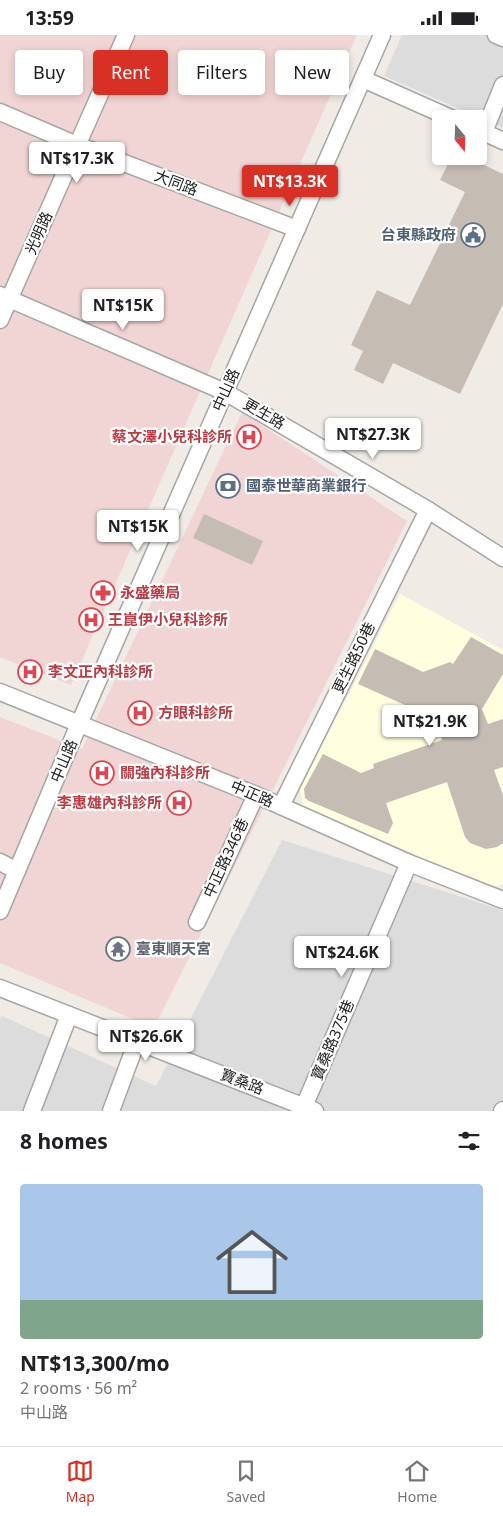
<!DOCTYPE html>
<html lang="en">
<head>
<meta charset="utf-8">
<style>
	:root { --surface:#fff; --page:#f2f2f2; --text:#202124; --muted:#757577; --line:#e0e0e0; --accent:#d93025 }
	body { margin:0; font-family:"Noto Sans","Noto Sans TC",sans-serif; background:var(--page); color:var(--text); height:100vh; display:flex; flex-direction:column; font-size:19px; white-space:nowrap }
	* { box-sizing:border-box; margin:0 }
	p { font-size:16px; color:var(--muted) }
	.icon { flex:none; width:28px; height:28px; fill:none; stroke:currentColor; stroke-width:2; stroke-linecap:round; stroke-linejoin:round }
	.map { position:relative; height:1076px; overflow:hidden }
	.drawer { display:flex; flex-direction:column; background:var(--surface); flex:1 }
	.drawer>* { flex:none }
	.top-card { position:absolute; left:15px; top:15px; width:474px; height:45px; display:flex; gap:10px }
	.needle { width:32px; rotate:161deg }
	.buttons { position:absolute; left:432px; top:75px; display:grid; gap:10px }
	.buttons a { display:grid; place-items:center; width:55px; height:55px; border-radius:5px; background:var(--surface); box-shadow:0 2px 8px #0003; font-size:25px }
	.price { position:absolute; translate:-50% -42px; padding:0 11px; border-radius:5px; background:#fff; color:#222; font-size:16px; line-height:32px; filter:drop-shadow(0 1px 2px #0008) }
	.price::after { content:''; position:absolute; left:50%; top:30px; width:15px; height:11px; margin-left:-8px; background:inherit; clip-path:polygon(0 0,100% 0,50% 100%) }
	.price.active { background:var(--accent); color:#fff }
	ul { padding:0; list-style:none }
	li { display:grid; align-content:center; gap:10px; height:265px; padding:0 20px }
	li span { display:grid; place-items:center; height:155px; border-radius:5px; color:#555 }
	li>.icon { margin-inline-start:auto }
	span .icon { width:90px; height:90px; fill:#fffc; stroke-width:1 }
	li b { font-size:21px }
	h2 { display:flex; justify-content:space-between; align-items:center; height:60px; padding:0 20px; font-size:21px }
	.chip { padding:0 18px; border-radius:5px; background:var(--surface); box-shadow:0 2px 8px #0003; font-size:18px; line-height:45px }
	.chip.active { background:var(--accent); color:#fff }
	.status { display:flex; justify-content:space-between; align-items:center; height:35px; padding:0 25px; background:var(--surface); direction:ltr }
	.status svg { height:14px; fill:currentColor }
	.tabs { display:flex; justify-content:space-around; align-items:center; height:70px; border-top:1px solid var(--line); background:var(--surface); font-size:14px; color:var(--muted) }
	.tabs a { display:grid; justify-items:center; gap:2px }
	.tabs .active { color:var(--accent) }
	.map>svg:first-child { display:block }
	.residential { fill:#dddcdc }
	.commercial { fill:#f1d5d4 }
	.education { fill:#ffffdf }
	.building { fill:#c5bcb4 }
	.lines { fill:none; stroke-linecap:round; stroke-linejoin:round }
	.minor-casing { stroke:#a6a6a6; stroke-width:19 }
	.minor { stroke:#fff; stroke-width:16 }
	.labels { text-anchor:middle; stroke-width:4.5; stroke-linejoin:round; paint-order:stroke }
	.street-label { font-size:15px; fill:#1f1f1f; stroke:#fff }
	.service-label { font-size:15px; font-weight:bold; fill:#4e5e75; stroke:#fff; text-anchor:end }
	.health-label { font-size:15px; font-weight:bold; fill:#be3a42; stroke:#fff; text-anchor:start }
	.worship-label { font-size:15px; font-weight:bold; fill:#5b616d; stroke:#fff; text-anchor:start }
</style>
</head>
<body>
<div class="status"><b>13:59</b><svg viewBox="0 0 49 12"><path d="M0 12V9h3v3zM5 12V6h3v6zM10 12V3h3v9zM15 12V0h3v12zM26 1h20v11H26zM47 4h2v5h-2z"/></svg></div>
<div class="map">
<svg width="503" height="1076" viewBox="0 0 503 1076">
	<rect width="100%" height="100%" fill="#f0ece5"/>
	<g class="residential">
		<polygon points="402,0 503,0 503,93 384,41"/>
		<polygon points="282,805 503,875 503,1076 0,1076 0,984 2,981 156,1051"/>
	</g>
	<g class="commercial">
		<polygon points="0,0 357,0 71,650 0,622"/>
		<polygon points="242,377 407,486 154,993 0,928 0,682 82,714"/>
	</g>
	<polygon class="education" points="400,559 503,615 503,849 497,851 488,850 303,772 300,754"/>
	<g class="building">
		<polygon points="452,121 465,121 503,139 503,269 460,359 393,328 383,349 354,335 363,316 351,310 377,255 410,270 465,157 440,145"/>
		<polygon points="204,479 263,506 252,530 193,503"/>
		<polygon points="471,602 503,620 503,639 482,674 488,689 503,684 503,732 494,735 503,760 503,808 497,812 486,814 470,808 465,802 447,747 386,768 393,788 388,799 309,766 305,763 304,754 323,719 361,738 374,733 373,729 442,705 434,683 358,649 375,614 423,637 450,627 453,629"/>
	</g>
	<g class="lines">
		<g class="minor-casing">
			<g id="minor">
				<polyline points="496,0 503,3"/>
				<polyline points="363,44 453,84"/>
				<polyline points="0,77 77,110 297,194"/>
				<polyline points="479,95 503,106"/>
				<polyline points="484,97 503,50"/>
				<polyline points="0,260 225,357 428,475 503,523"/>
				<polyline points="0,285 126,0"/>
				<polyline points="0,657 256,760 409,828 503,865"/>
				<polyline points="281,771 428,475"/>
				<polyline points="0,827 17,836"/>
				<polyline points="0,876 79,689 382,0"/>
				<polyline points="197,887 256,760"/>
				<polyline points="0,953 315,1076"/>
				<polyline points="32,1076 69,980"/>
				<polyline points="111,1076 137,1006"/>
				<polyline points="302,1076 409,828"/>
				<polyline points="502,1076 503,1075"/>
			</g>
		</g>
		<use href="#minor" class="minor"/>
	</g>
	<defs>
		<g id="civic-ring" transform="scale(1.25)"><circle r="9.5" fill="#fff" stroke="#5c6f8a" stroke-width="1.5"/><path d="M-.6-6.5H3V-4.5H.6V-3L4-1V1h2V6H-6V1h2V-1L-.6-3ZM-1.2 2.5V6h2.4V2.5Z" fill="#5c6f8a"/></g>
		<g id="hospital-ring" transform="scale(1.25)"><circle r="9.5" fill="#fff" stroke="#e0444e" stroke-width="1.5"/><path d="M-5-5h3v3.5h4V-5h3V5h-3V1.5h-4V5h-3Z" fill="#e0444e"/></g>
		<g id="bank-ring" transform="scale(1.25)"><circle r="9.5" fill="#fff" stroke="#5c6f8a" stroke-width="1.5"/><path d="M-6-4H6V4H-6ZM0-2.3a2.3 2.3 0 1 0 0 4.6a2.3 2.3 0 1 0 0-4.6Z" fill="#5c6f8a"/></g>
		<g id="pharmacy-ring" transform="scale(1.25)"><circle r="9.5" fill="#fff" stroke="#e0444e" stroke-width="1.5"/><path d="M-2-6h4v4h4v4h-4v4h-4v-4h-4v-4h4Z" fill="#e0444e"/></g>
		<g id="temple-ring" transform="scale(1.25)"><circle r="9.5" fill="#fff" stroke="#6b7280" stroke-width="1.5"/><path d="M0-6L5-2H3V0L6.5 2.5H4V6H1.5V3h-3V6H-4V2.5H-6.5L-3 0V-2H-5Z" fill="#6b7280"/></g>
	</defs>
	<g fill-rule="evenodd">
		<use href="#civic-ring" x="473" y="200"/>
		<use href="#hospital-ring" x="249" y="402"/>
		<use href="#bank-ring" x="228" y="451"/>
		<use href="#pharmacy-ring" x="103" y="558"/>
		<use href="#hospital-ring" x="91" y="585"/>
		<use href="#hospital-ring" x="30" y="637"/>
		<use href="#hospital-ring" x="140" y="678"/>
		<use href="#hospital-ring" x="102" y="738"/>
		<use href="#hospital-ring" x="179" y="768"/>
		<use href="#temple-ring" x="118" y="914"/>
	</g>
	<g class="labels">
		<g class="street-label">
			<text transform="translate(176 148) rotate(21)" y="5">大同路</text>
			<text transform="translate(39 198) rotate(-66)" y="5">光明路</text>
			<text transform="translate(226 355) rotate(-66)" y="5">中山路</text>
			<text transform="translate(264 379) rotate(30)" y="5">更生路</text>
			<text transform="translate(354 623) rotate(-64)" y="5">更生路50巷</text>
			<text transform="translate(64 726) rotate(-67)" y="5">中山路</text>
			<text transform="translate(252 759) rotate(23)" y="5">中正路</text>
			<text transform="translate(226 823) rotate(-65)" y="5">中正路346巷</text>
			<text transform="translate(333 1005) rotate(-67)" y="5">寶桑路375巷</text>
			<text transform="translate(242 1047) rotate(21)" y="5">寶桑路</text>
		</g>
		<g class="service-label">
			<text x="456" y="205">台東縣政府</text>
			<text x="246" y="456" text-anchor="start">國泰世華商業銀行</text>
		</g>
		<g class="health-label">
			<text x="232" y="407" text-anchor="end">蔡文澤小兒科診所</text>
			<text x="120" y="563">永盛藥局</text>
			<text x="108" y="590">王崑伊小兒科診所</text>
			<text x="48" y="642">李文正內科診所</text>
			<text x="158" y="683">方眼科診所</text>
			<text x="120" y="743">關強內科診所</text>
			<text x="162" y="773" text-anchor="end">李惠雄內科診所</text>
		</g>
		<g class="worship-label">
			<text x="136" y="919">臺東順天宮</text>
		</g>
	</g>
</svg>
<div class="buttons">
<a><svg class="needle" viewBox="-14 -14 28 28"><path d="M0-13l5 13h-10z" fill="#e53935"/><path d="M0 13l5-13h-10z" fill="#757577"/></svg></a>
</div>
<b class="price" style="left:77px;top:149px">NT$17.3K</b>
<b class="price active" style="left:290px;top:172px">NT$13.3K</b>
<b class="price" style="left:123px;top:296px">NT$15K</b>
<b class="price" style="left:373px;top:425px">NT$27.3K</b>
<b class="price" style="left:138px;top:517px">NT$15K</b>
<b class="price" style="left:430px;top:712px">NT$21.9K</b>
<b class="price" style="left:342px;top:943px">NT$24.6K</b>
<b class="price" style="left:146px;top:1027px">NT$26.6K</b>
<div class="top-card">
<a class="chip">Buy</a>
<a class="chip active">Rent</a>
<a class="chip">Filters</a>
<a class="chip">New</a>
</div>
</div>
<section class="drawer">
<h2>8 homes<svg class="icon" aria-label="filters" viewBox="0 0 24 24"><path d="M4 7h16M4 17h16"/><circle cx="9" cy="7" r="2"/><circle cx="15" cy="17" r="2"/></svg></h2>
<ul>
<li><span style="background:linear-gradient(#a9c7e8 75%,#7fa58c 0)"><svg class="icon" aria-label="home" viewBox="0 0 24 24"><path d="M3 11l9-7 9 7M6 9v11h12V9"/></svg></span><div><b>NT$13,300/mo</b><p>2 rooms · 56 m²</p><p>中山路</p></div></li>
</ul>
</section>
<nav class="tabs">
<a class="active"><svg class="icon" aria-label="map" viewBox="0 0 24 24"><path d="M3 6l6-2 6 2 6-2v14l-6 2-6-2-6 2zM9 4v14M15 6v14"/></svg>Map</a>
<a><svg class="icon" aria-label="saved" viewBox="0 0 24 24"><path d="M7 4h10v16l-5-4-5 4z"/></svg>Saved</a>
<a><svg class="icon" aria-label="home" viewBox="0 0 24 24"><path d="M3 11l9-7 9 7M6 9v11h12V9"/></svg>Home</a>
</nav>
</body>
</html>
